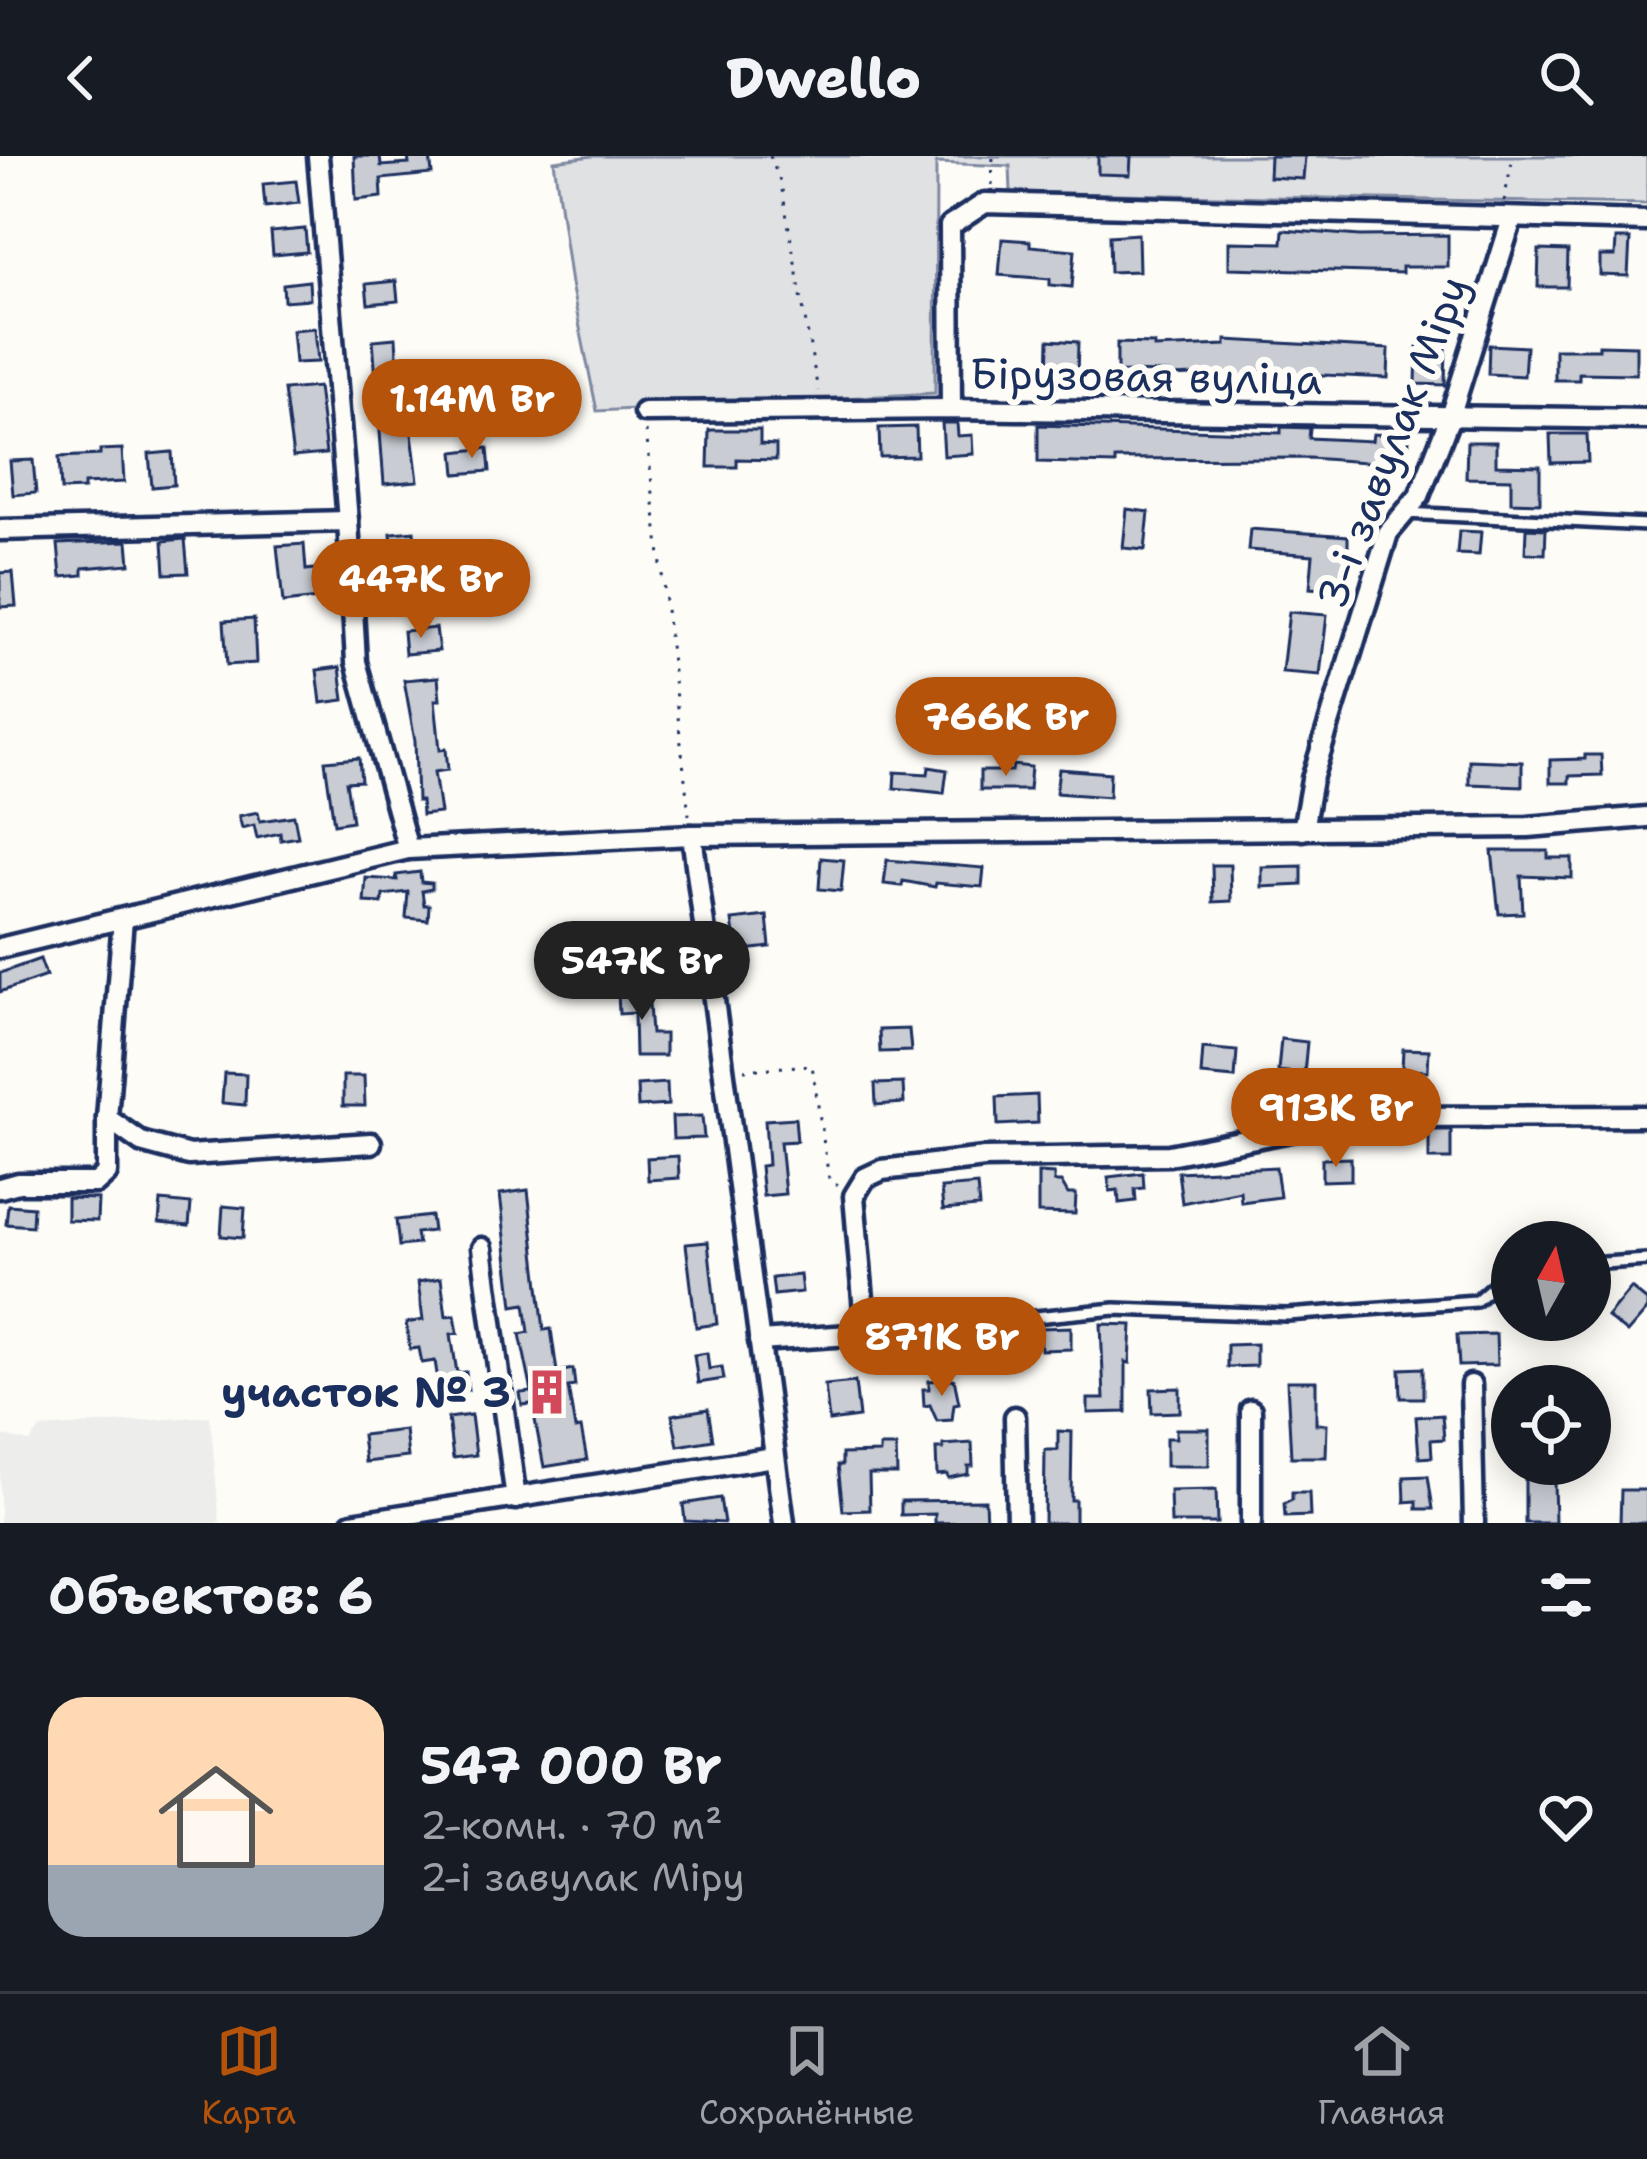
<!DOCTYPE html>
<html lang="ru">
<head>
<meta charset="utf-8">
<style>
	:root { --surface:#171b24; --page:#20242c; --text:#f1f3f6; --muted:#9ea1a6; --line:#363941; --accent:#b45309 }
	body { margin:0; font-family:"Shantell Sans",sans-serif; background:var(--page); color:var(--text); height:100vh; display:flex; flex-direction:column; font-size:45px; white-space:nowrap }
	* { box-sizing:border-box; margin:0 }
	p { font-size:39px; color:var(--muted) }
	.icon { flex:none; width:66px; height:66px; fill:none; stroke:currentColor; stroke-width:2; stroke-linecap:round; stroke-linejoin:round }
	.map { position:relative; height:1367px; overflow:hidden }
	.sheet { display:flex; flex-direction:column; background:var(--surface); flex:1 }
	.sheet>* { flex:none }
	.needle { width:78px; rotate:8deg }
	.buttons { position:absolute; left:1491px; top:1065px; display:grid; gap:24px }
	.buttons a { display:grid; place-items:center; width:120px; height:120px; border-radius:50%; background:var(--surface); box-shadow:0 6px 30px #0003; font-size:60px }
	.price { position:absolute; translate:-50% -102px; padding:0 27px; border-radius:42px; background:var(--accent); color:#fff; font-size:39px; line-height:78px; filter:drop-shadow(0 3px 6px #0008) }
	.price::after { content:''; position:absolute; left:50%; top:72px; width:36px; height:27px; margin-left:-18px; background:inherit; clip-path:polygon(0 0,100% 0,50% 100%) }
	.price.selected { background:#222; color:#fff }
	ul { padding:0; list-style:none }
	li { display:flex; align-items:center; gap:36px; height:300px; padding:0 48px }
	li span { display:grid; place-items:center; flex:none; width:336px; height:240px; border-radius:36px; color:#555 }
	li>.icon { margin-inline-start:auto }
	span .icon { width:144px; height:144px; fill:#fffc; stroke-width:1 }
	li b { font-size:51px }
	h2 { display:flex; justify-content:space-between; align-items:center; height:144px; padding:0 48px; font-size:51px }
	header { display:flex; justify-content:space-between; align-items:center; height:156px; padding:0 48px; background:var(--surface); font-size:54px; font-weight:800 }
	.menu { display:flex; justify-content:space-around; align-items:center; height:168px; border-top:3px solid var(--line); background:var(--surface); font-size:33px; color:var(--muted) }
	.menu a { display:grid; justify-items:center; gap:6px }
	.menu .selected { color:var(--accent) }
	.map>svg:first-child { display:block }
	.built { fill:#edeeec }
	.green { fill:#e0e1e3; stroke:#7e88a0; stroke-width:3 }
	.building { fill:#c9ccd3; stroke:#1b2f5e; stroke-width:3 }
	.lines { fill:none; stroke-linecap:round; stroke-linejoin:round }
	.service-casing { stroke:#1b2f5e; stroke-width:18 }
	.minor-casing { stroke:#1b2f5e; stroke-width:27 }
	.path { stroke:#1b2f5e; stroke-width:3; stroke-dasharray:3 9; stroke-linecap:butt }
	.service { stroke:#fdfcf7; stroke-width:9 }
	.minor { stroke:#fdfcf7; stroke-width:18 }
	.labels { text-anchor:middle; stroke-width:12; stroke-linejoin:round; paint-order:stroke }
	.street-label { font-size:42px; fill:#1b2f5e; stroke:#fdfcf7 }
	.poi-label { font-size:42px; font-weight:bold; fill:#1b2f5e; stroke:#fdfcf7; text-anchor:end }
</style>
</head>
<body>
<header><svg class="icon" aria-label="back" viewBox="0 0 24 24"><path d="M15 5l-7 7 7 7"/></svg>Dwello<svg class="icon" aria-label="search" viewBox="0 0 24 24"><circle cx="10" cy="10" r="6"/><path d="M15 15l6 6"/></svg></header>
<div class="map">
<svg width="1647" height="1367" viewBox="0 0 1647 1367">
	<rect width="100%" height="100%" fill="#fdfcf7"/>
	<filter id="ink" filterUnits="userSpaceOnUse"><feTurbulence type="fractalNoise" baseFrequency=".00833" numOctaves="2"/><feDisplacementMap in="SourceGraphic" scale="24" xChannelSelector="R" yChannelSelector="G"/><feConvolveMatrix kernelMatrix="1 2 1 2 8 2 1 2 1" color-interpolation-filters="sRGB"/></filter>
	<g filter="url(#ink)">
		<polygon class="built" points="210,1260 220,1367 0,1367 0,1279 30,1286 40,1272"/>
		<polygon class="green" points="592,0 1647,0 1647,48 1011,36 1010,10 936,7 935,237 597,255 571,128 554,5"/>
		<g class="building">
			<polygon points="354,0 380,0 381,10 409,8 408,0 430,0 432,18 381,23 382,41 356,44"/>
			<polygon points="1098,0 1131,0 1130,19 1098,18"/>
			<polygon points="1270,0 1305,0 1303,23 1269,21"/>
			<polygon points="296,25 299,47 265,51 263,28"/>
			<polygon points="305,73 307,96 273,99 271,76"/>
			<polygon points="1283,74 1360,80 1448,79 1448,111 1402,111 1402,117 1229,112 1229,86 1282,87"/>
			<polygon points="1138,78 1139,115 1110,116 1109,80"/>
			<polygon points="1002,83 1030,85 1030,90 1075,94 1072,131 1050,129 1050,123 999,119"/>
			<polygon points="1616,83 1630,83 1628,120 1600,119 1600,100 1615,100"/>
			<polygon points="1539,94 1568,95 1567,131 1538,131"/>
			<polygon points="309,125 310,143 284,145 283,128"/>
			<polygon points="396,125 398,145 368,148 366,128"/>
			<polygon points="315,172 318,206 295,207 292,174"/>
			<polygon points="396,182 399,232 406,231 418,325 384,328 373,184"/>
			<polygon points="1049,184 1078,186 1077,222 1048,221"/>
			<polygon points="1226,184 1389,193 1388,222 1302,218 1302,226 1273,226 1273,222 1225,221 1225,218 1168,220 1168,217 1117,216 1117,187 1154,188 1154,192 1226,189"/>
			<polygon points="1489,189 1526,191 1524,220 1488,218"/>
			<polygon points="1599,189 1636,190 1636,218 1579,217 1579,224 1555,224 1555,193 1599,193"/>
			<polygon points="1417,191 1446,192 1445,229 1416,228"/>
			<polygon points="318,231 326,298 293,301 284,234"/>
			<polygon points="942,267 957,267 958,280 972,279 973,298 944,300"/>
			<polygon points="1038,269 1281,277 1281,271 1310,272 1309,282 1372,285 1373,278 1409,280 1408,309 1309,302 1115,303 1115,308 1038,306"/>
			<polygon points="916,271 917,300 880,301 879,272"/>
			<polygon points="709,274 760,274 760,288 776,289 776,304 737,303 737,311 708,311"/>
			<polygon points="1550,278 1587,278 1588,306 1551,307"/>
			<polygon points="1467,286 1496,286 1496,309 1540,310 1540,347 1511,346 1511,323 1466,322"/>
			<polygon points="488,292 490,315 456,318 454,296"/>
			<polygon points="122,293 124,326 84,328 84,333 61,334 59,301 100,299 100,294"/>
			<polygon points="172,296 174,329 152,331 149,298"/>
			<polygon points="33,304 36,337 13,339 10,305"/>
			<polygon points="1127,353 1149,356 1145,394 1123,392"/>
			<polygon points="1526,372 1546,373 1545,398 1525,397"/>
			<polygon points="1250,373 1348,380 1348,435 1310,432 1313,399 1248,394"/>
			<polygon points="414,375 417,408 394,410 391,377"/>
			<polygon points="1459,375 1481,376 1479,399 1457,398"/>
			<polygon points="185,383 188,417 165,418 163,385"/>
			<polygon points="128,385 130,408 83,412 83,419 61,421 58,388"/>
			<polygon points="304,388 306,414 323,412 326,442 283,447 277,390"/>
			<polygon points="13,416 16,450 0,451 0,417"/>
			<polygon points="1289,456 1327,459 1320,519 1282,516"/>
			<polygon points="254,463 256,507 227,509 224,465"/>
			<polygon points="436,472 439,495 405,498 403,475"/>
			<polygon points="340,511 344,544 321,547 317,514"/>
			<polygon points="438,521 440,544 435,544 440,594 446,593 448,614 434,616 440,657 422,659 421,645 417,645 415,585 404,524"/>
			<polygon points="1585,599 1601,599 1602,619 1569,620 1569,627 1550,627 1550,604 1585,603"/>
			<polygon points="359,602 361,625 346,626 352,665 334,668 325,605"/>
			<polygon points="1469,604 1522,606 1522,630 1469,628"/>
			<polygon points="1013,609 1031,611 1029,634 980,634 980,615 1012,615"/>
			<polygon points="929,611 947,614 944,637 894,632 895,616 928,618"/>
			<polygon points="1059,613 1110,617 1109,641 1056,637"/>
			<polygon points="258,656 260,665 294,660 298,681 281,684 280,677 257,682 254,669 242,672 239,660"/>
			<polygon points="1492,695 1548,695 1548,702 1572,702 1572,722 1521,720 1523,757 1499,758"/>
			<polygon points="821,702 844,704 841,735 819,733"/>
			<polygon points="887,704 984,712 982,731 936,727 935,731 903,725 902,730 884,728"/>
			<polygon points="1212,709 1230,709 1231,745 1213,746"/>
			<polygon points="1302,710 1302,729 1262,731 1262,711"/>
			<polygon points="420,716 421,726 432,727 432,733 422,735 424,749 429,749 428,764 406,762 408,736 383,739 382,747 364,746 366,722 397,724 396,719"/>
			<polygon points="767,760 770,791 736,795 732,764"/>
			<polygon points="40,803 46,820 0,836 0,817"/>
			<polygon points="648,833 651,878 665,878 665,900 635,900 634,857 619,858 618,835"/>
			<polygon points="909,873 911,895 880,896 879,874"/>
			<polygon points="1281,883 1307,886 1304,918 1278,915"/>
			<polygon points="1203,892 1237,895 1235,922 1201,919"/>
			<polygon points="1403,893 1429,894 1428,915 1402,914"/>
			<polygon points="224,917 246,918 245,949 222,947"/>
			<polygon points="343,920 364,920 365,950 343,950"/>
			<polygon points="667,927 668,949 638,951 637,929"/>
			<polygon points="903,927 904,947 876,949 875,928"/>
			<polygon points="1037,939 1038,967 998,969 997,941"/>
			<polygon points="702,960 704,982 673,983 672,961"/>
			<polygon points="795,962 797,985 780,986 785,1038 763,1040 760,1010 768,1009 765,964"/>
			<rect x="1429" y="974" width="22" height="29"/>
			<polygon points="678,1000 679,1022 648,1024 647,1002"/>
			<polygon points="1351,1002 1351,1024 1322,1025 1322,1003"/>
			<polygon points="1276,1011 1280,1041 1241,1046 1240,1035 1182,1047 1178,1016"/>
			<polygon points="1038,1017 1054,1018 1054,1026 1061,1026 1068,1038 1076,1038 1075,1058 1038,1057"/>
			<polygon points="1143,1017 1144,1032 1135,1033 1136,1045 1119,1047 1118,1034 1110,1035 1108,1021"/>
			<polygon points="977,1029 979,1051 943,1054 941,1032"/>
			<polygon points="528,1034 544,1174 551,1173 557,1216 573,1213 575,1230 568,1231 575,1273 581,1272 587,1304 544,1311 532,1248 522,1249 520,1237 532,1236 520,1178 529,1176 525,1148 513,1150 500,1038"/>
			<polygon points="67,1042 98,1043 97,1065 67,1064"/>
			<polygon points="161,1045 191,1048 189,1070 159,1067"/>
			<polygon points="8,1049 33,1051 32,1070 6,1068"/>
			<polygon points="223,1050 245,1052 243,1082 221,1080"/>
			<polygon points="431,1060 433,1075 416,1077 418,1088 399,1090 396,1064"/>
			<polygon points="708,1086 717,1168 696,1171 686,1088"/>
			<polygon points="800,1119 802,1136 774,1139 772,1122"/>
			<polygon points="441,1122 446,1160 455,1159 458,1177 451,1178 457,1217 466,1216 468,1234 440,1238 435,1205 422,1207 419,1192 410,1193 406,1167 423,1164 418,1126"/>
			<polygon points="1631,1132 1647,1145 1647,1154 1627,1177 1607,1161"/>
			<polygon points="1101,1168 1132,1169 1130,1207 1126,1206 1126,1256 1088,1257 1088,1243 1104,1243"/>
			<polygon points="1071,1171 1071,1193 1041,1194 1040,1172"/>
			<polygon points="1496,1178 1497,1209 1459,1210 1457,1179"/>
			<polygon points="1256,1188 1256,1210 1227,1211 1227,1189"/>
			<polygon points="707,1197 709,1213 722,1211 724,1223 698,1227 694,1199"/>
			<polygon points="1423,1212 1423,1242 1401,1242 1400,1213"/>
			<polygon points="954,1223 959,1247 954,1248 952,1264 937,1265 930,1249 924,1250 923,1233 929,1233 929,1225"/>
			<polygon points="1287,1225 1316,1225 1316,1268 1327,1268 1326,1301 1291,1301"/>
			<polygon points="855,1226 859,1261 829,1265 825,1229"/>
			<polygon points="1180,1232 1180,1256 1152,1257 1151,1233"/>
			<polygon points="708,1253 713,1284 678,1290 672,1259"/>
			<polygon points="471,1259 476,1299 453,1302 448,1262"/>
			<polygon points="1442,1259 1444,1283 1431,1284 1432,1301 1419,1302 1416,1261"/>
			<polygon points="1176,1273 1209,1273 1209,1310 1166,1310 1166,1282 1176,1282"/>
			<polygon points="405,1274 408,1301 365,1306 362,1279"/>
			<polygon points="1058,1275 1072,1276 1071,1344 1075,1344 1075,1367 1044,1367 1045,1294 1058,1294"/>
			<polygon points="972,1287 973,1310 968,1310 968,1318 948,1322 947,1318 937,1319 936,1293 943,1293 943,1289"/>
			<polygon points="880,1291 896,1291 897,1318 869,1318 870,1354 843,1355 838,1309 842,1309 842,1298 880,1297"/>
			<polygon points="1525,1308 1559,1308 1559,1324 1554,1324 1555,1367 1525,1367"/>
			<polygon points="1428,1320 1433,1353 1417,1353 1417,1345 1405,1346 1404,1321"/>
			<polygon points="1216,1334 1217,1367 1171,1367 1170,1335"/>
			<polygon points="1621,1334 1647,1334 1647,1367 1620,1367"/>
			<polygon points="1292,1337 1309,1337 1310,1360 1285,1361 1284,1348 1292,1344"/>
			<polygon points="720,1342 724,1367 685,1365 683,1348"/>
			<polygon points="985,1344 986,1366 935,1367 935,1358 901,1359 901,1345"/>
		</g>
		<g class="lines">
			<g class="service-casing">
				<g id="service">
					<polyline points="1405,357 1647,369"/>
					<polyline points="1590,1108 1647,1104"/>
					<polyline points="866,1178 1115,1153 1287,1159 1476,1145 1512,1113"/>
				</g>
			</g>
			<g class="minor-casing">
				<g id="minor">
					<polyline points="318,0 348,365 356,506 408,693"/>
					<polyline points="951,253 950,70 985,47 1647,65"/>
					<polyline points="644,256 951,253 1647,263"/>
					<polyline points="0,374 348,365"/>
					<polyline points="1303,674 1312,623 1388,377 1419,340 1450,261 1512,63"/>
					<polyline points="692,679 784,1367"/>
					<polyline points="0,792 408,693 692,679 1528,671 1647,661"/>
					<polyline points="107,962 141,986 189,999 371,987"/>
					<polyline points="0,1032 18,1027 96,1027 107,1017 107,962 123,763"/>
					<polyline points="482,1092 516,1343"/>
					<polyline points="759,1185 866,1178 854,1040 865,1022 882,1014 984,1002 1169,999 1362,961 1647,960"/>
					<polyline points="1471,1229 1474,1367"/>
					<polyline points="1015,1261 1017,1367"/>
					<polyline points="352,1367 774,1301"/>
					<polyline points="1251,1367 1251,1254"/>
				</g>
			</g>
			<g class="path">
				<polyline points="770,0 781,28 818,235"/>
				<polyline points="992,29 993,0"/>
				<polyline points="1504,45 1513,0"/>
				<polyline points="646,275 689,659"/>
				<polyline points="744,914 812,909 829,1023 838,1029"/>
			</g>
			<use href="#service" class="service"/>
			<use href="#minor" class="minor"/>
		</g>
	</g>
	<defs>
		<g id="building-bare" transform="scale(3.6)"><path d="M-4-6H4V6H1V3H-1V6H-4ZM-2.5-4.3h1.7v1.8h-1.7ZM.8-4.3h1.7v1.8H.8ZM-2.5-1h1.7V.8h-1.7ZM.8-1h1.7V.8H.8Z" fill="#d1495b" stroke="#fdfcf7" stroke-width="2.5" paint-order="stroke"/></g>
	</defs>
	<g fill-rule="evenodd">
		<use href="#building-bare" x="547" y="1236"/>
	</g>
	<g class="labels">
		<g class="street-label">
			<text transform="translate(1146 220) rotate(1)" y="15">Бірузовая вуліца</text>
			<text transform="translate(1392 286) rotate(-69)" y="15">3-і завулак Міру</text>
		</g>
		<g class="poi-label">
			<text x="511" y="1251">участок № 3</text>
		</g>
	</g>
</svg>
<div class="buttons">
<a><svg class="needle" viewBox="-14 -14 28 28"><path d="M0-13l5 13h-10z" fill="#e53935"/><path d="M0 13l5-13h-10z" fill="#9ea1a6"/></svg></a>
<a><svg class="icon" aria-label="locate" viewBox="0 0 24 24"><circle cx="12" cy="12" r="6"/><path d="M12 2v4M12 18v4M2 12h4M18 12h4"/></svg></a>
</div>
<b class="price" style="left:472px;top:305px">1.14M Br</b>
<b class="price" style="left:421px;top:485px">447K Br</b>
<b class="price" style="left:1006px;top:623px">766K Br</b>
<b class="price selected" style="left:642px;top:867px">547K Br</b>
<b class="price" style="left:1336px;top:1014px">913K Br</b>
<b class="price" style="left:942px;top:1243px">871K Br</b>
</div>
<section class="sheet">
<h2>Объектов: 6<svg class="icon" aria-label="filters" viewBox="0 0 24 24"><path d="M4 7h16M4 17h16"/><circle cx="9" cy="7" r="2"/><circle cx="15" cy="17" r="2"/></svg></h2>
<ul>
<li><span style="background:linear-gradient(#ffd9b3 70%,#9aa5b1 0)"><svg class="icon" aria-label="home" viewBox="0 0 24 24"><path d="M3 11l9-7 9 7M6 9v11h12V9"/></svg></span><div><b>547 000 Br</b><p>2-комн. · 70 m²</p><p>2-і завулак Міру</p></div><svg class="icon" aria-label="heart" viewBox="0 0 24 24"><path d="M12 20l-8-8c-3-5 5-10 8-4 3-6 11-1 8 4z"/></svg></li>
</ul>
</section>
<nav class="menu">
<a class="selected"><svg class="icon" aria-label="map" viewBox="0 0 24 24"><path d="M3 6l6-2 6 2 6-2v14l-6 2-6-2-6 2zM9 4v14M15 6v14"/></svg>Карта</a>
<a><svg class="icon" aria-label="saved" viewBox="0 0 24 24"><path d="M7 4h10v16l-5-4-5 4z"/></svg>Сохранённые</a>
<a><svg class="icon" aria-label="home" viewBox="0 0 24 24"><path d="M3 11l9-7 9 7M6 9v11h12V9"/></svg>Главная</a>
</nav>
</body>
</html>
